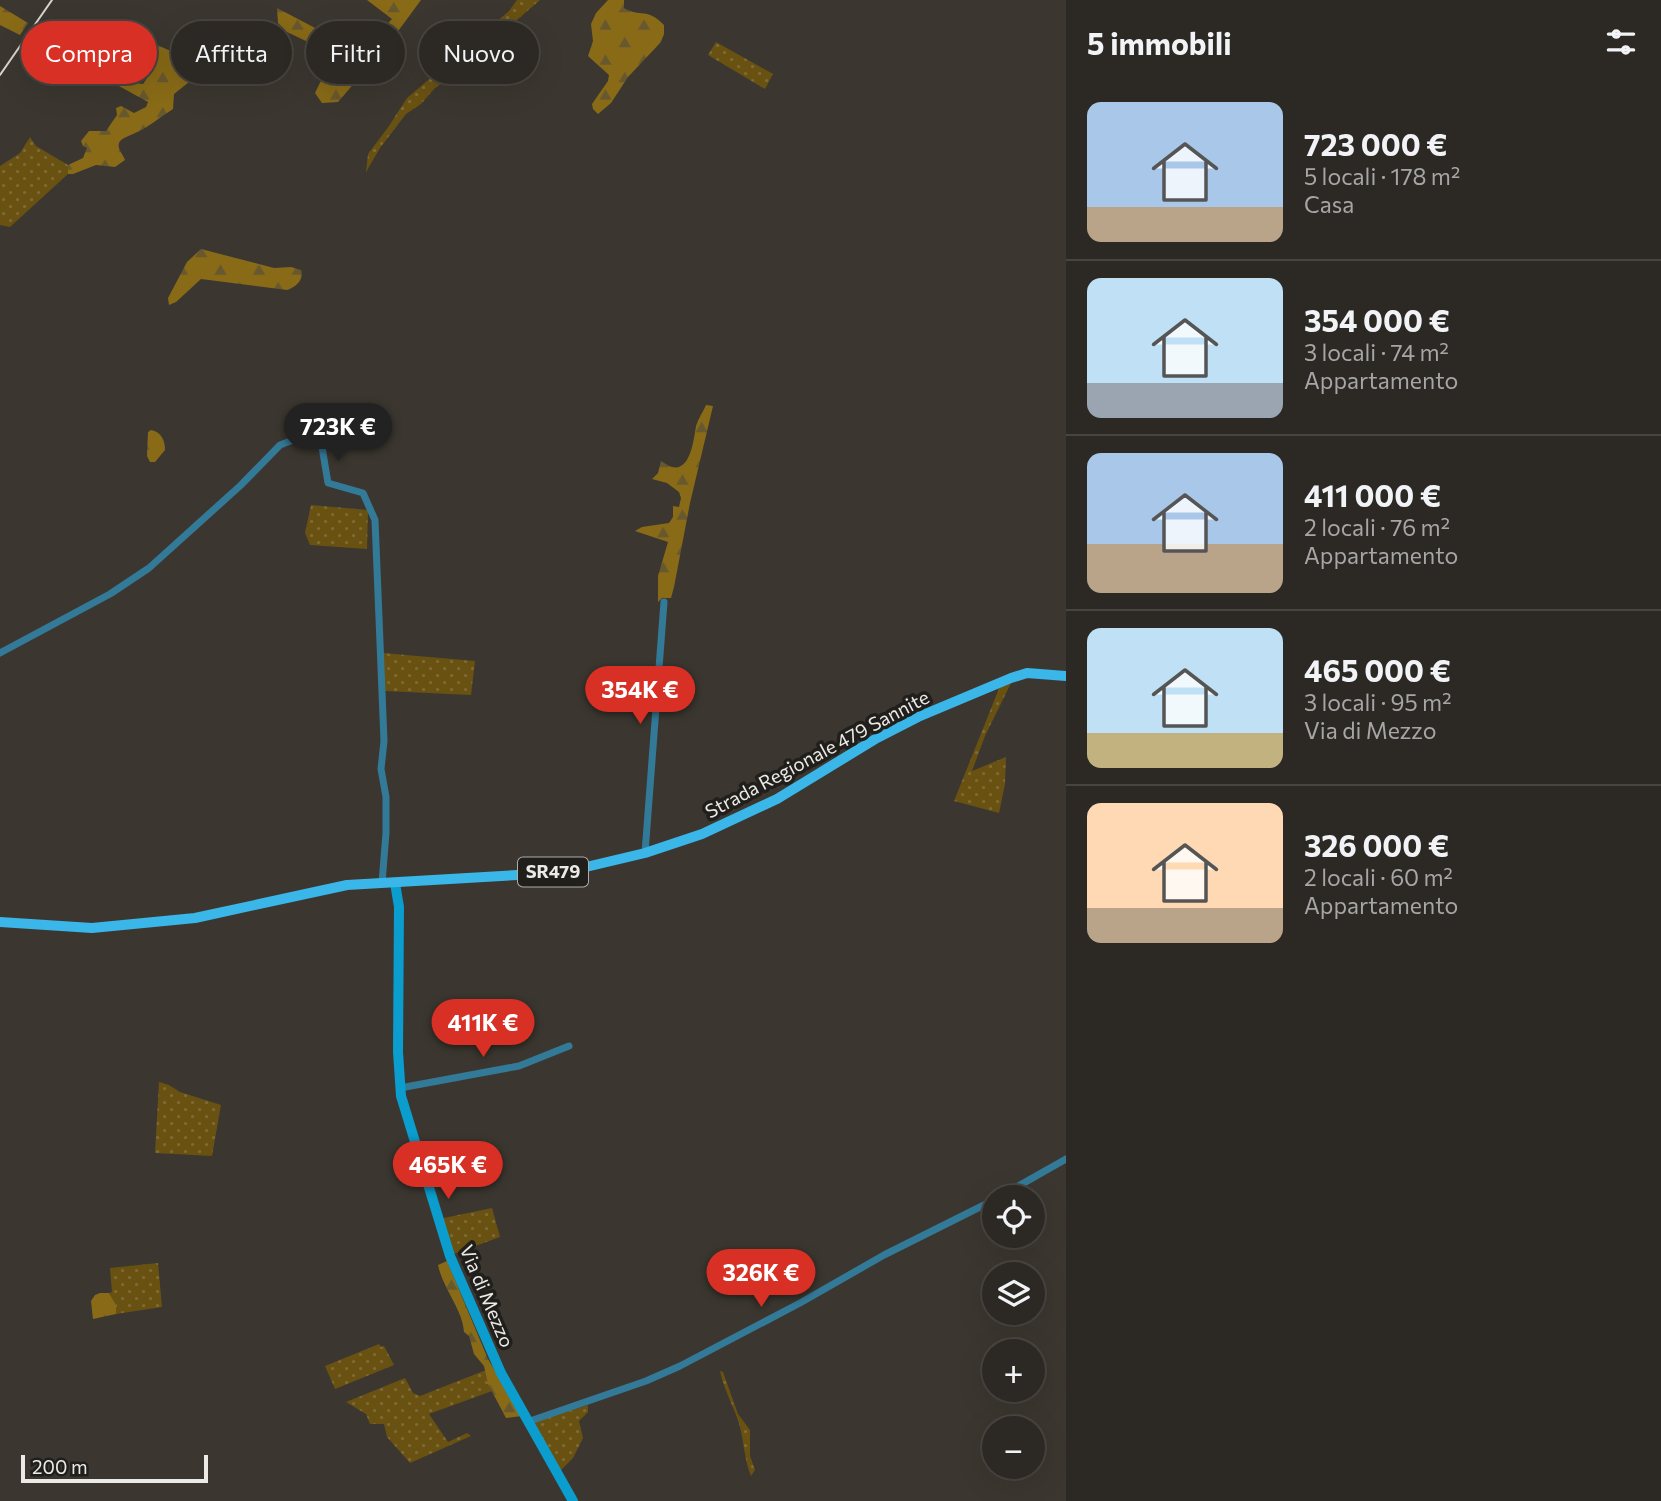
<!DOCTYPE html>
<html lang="it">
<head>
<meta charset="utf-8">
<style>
	:root { --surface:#2c2924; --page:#34312c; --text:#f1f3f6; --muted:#a6a6a6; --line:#484541; --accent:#d93025 }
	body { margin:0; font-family:Commissioner,sans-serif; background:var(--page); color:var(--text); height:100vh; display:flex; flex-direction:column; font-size:26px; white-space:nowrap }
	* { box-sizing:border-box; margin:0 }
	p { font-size:23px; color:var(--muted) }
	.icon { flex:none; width:38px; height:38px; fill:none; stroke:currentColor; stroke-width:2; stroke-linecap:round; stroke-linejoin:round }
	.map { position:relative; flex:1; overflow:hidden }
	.side { display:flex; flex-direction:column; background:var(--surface); width:595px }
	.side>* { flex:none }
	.hud { position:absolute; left:21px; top:21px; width:665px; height:63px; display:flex; gap:14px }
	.fabs { position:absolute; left:982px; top:1185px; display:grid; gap:14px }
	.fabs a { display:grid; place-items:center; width:63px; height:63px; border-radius:50%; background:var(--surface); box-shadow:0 7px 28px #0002,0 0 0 2px var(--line); font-size:35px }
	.scale { position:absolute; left:21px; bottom:18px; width:187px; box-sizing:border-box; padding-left:7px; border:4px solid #eceae6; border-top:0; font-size:19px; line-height:24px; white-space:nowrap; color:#eceae6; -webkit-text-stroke:5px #201f1c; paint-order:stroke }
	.price { position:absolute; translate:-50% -60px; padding:0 16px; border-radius:24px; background:var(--accent); color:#fff; font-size:23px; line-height:46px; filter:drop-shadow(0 2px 4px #0008) }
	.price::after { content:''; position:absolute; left:50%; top:42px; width:21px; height:16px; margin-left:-10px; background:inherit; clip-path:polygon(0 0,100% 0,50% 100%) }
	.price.current { background:#222; color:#fff }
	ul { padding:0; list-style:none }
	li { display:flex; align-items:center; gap:21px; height:175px; padding:0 21px }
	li+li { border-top:2px solid var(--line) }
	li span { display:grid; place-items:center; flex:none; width:196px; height:140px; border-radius:14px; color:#555 }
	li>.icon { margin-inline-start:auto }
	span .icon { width:84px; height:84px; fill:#fffc; stroke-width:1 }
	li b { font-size:30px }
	h2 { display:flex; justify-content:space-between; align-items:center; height:84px; padding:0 21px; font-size:30px }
	.tag { padding:0 24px; border-radius:32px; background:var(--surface); box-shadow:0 7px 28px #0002,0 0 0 2px var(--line); font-size:24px; line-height:63px }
	.tag.current { background:var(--accent); color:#fff }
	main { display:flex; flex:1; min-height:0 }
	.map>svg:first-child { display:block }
	.grass { fill:url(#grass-dots) }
	.forest { fill:url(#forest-firs) }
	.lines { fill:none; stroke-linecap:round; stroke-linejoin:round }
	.minor { stroke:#337a98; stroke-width:7 }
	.secondary { stroke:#0a9dce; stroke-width:10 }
	.primary { stroke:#3ab6e8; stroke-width:10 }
	.rail { stroke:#d7d5d0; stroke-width:2 }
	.labels { text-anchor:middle; stroke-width:7; stroke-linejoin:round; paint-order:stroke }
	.shield { fill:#201f1c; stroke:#afada9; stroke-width:2 }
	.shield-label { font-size:18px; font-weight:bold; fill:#eceae6 }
	.street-label { font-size:19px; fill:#eceae6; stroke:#201f1c }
</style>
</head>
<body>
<main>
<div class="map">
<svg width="1066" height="1501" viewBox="0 0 1066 1501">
	<defs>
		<pattern id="grass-dots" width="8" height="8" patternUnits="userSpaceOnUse" patternTransform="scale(1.75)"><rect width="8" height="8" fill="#685111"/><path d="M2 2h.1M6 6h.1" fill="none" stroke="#7e6a34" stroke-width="1.8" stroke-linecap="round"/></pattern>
		<pattern id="forest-firs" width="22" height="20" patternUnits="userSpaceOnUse" patternTransform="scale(1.75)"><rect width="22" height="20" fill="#886a17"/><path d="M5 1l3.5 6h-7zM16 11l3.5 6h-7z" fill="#68582e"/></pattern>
	</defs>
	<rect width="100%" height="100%" fill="#3b3730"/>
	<g class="grass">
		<polygon points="517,0 540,0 502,33 474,61 435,88 421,104 406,114 380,148 366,172 368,154 389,126 407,98 509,11"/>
		<polygon points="716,42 773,74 765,89 708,55"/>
		<polygon points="30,137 36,146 68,165 68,174 10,227 0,225 0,166 20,153"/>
		<polygon points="311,505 368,510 367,549 310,545 305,533"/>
		<polygon points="383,653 475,661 471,695 385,691"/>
		<polygon points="1012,681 985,736 972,771 1006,757 1005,784 999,813 954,801 1000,686"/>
		<polygon points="159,1082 169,1085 180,1092 221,1105 212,1156 155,1153"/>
		<polygon points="492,1208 500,1237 451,1255 439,1219"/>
		<polygon points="158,1263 162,1307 116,1314 116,1305 109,1293 112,1292 110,1268"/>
		<polygon points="379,1344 381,1347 384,1346 394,1365 335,1389 325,1366"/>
		<polygon points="486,1370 488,1383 492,1391 429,1414 448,1442 467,1433 471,1436 410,1463 387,1437 384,1424 370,1424 366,1414 346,1402 405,1378 413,1393 420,1396"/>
		<path d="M720 1371 723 1372 738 1414 750 1430V1456L755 1470 751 1476C744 1459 744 1441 739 1423 733 1405 724 1390 720 1371Z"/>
		<polygon points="588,1405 588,1412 579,1421 583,1438 573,1458 558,1473 531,1423"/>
	</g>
	<g class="forest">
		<polygon points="367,0 421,0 393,38 338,102 322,103 315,93 329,64 325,50 287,32 278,23 277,8 361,52 392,19"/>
		<path d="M608 0H624V8C640 18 647 7 664 25V34L661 42 628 77 611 103 598 114 593 109 592 104 608 81 609 75 588 56 593 41 591 24 596 13Z"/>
		<polygon points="0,6 28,23 20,35 0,25"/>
		<path d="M151 42 192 61 206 54 208 57 189 82 174 94 173 109C160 117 148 128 133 134 129 136 121 138 119 143 117 149 123 154 125 160L115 167 96 165 73 174H68V165L83 158 87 148 83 146 81 141 89 131H106L117 115 116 108 121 106 134 113 146 107 148 102 119 86 120 81 143 84C149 77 151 70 150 61L141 55V51Z"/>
		<path d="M201 249 274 268 291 267 301 270C304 280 296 287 287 290L201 279 176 302 169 305 168 298 187 262Z"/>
		<path d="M706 405 713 406 690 503 674 587 671 598H662L658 602V576L668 542 635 531 642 527 669 523 673 517V506L679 507 681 498 679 492 667 483 652 479 658 473 661 461C665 463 668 466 672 467 691 472 694 437 696 426 698 419 703 412 706 405Z"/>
		<path d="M151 430C161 432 165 440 165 450L155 462H150L147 456 148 432Z"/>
		<path d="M447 1261 488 1359 522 1416 506 1418 488 1384 484 1366 474 1354 469 1336 464 1332C463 1310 443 1289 438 1265Z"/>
		<polygon points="100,1293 109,1293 116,1305 116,1314 93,1319 91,1301 95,1295"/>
	</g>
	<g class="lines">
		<g class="minor">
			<polyline points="0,653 110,594 149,568 241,485 280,445 317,431 321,441 328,483 363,493 375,520 384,741 381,769 386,797 386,833 382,883"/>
			<polyline points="645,853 664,602"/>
			<polyline points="400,1088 519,1066 569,1046"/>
			<polyline points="999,1197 1066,1159"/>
			<polyline points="530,1421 646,1381 680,1366 800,1303 884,1255 994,1200"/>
		</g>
		<polyline class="secondary" points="395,883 399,907 398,1052 401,1096 450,1256 501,1373 573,1501"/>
		<polyline class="primary" points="0,922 92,928 195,918 347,885 534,874 586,867 645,853 702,834 777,799 877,738 918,717 1011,678 1027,673 1066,676"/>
		<polyline class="rail" points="0,75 52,0"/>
	</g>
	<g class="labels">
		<rect class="shield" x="518" y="857.5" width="70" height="29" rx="5"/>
		<g class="shield-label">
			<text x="553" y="878">SR479</text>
		</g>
		<g class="street-label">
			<text transform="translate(817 754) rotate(-28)" y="7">Strada Regionale 479 Sannite</text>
			<text transform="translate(487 1296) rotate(67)" y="7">Via di Mezzo</text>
		</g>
	</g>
</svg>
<div class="fabs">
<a><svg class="icon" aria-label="locate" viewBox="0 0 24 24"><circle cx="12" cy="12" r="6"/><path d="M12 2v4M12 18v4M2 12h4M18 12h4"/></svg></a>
<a><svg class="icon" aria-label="layers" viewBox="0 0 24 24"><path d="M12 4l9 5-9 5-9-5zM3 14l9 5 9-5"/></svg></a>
<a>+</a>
<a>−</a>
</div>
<div class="scale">200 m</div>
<b class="price current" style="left:338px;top:463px">723K €</b>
<b class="price" style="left:640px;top:726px">354K €</b>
<b class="price" style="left:483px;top:1059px">411K €</b>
<b class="price" style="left:448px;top:1201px">465K €</b>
<b class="price" style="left:761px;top:1309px">326K €</b>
<div class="hud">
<a class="tag current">Compra</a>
<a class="tag">Affitta</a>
<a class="tag">Filtri</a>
<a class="tag">Nuovo</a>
</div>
</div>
<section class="side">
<h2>5 immobili<svg class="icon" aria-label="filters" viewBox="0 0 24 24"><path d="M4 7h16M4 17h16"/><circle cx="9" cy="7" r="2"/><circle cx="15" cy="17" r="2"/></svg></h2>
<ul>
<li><span style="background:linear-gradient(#a9c7e8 75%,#b9a48a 0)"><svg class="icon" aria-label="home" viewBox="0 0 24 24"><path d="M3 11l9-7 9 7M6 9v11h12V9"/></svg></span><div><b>723 000 €</b><p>5 locali · 178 m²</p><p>Casa</p></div></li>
<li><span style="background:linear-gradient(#bfe0f5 75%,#9aa5b1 0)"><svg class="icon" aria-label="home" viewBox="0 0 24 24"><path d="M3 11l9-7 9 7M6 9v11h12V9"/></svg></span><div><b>354 000 €</b><p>3 locali · 74 m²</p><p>Appartamento</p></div></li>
<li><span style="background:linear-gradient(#a9c7e8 65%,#b9a48a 0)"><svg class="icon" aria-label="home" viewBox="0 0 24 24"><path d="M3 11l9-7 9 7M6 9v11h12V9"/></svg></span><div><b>411 000 €</b><p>2 locali · 76 m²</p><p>Appartamento</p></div></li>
<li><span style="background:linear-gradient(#bfe0f5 75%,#c2b280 0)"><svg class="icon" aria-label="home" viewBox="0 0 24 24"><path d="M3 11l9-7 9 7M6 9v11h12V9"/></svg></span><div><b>465 000 €</b><p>3 locali · 95 m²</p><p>Via di Mezzo</p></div></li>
<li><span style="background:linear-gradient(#ffd9b3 75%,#b9a48a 0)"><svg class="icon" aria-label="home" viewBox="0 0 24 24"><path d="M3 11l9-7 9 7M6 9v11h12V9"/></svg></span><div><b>326 000 €</b><p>2 locali · 60 m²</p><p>Appartamento</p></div></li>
</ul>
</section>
</main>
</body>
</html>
